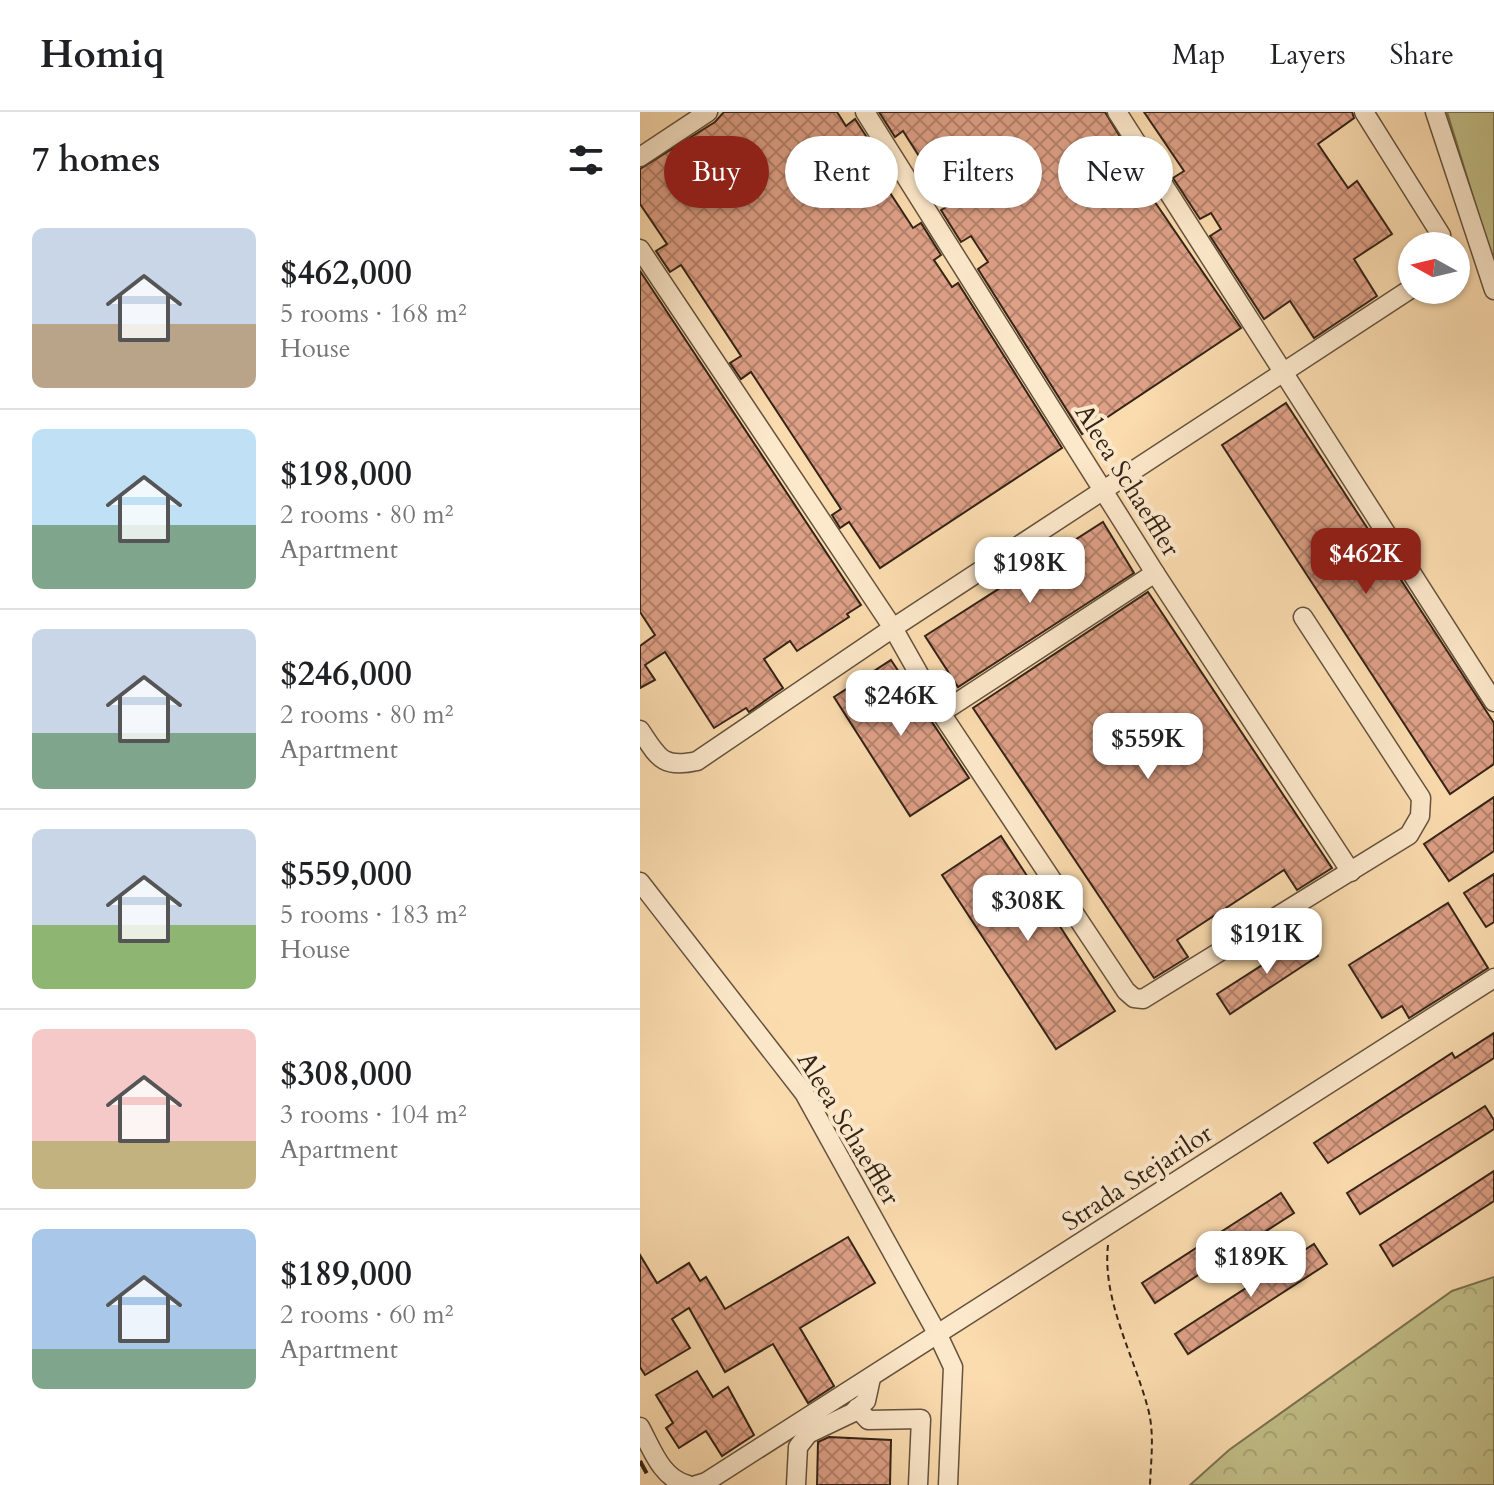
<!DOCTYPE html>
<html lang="en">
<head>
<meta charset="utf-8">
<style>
	:root { --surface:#fff; --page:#f2f2f2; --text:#202124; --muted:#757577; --line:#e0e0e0; --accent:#8f2418 }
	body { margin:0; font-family:Cardo,serif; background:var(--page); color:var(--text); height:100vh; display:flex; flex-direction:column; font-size:30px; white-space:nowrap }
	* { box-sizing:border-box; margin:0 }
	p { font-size:26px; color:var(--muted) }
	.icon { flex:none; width:44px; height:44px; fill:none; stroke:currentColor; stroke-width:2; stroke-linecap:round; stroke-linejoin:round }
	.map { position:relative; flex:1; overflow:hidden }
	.details { display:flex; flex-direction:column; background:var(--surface); width:640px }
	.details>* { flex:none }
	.banner { position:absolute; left:24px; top:24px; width:710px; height:72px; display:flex; gap:16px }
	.needle { width:52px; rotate:278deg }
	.controls { position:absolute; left:758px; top:120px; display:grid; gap:16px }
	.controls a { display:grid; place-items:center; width:72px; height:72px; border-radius:50%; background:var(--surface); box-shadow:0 2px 6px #0004; font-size:40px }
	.price { position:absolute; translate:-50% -68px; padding:0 18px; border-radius:16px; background:#fff; color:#222; font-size:26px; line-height:52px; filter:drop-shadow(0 2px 4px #0008) }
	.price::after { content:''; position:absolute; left:50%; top:48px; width:24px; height:18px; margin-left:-12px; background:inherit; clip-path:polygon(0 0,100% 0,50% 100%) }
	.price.current { background:var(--accent); color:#fff }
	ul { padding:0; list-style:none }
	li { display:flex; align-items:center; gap:24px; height:200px; padding:0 32px }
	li+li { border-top:2px solid var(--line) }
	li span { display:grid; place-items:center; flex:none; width:224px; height:160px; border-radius:12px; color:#555 }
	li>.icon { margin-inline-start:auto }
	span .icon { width:96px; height:96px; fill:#fffc; stroke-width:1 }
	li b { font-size:34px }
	h2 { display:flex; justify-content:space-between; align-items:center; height:96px; padding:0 32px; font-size:34px }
	.tag { padding:0 28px; border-radius:36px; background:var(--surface); box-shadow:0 2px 6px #0004; font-size:28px; line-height:72px }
	.tag.current { background:var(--accent); color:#fff }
	header { display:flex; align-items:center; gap:48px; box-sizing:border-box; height:112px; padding:0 40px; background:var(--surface); border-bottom:2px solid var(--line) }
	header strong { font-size:38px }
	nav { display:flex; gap:44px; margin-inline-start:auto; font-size:28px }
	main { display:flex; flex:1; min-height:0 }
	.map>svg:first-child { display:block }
	.green { fill:#c2bf88; stroke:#7b7250; stroke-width:2 }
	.forest { fill:url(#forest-crowns); stroke:#7b7250; stroke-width:2 }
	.building { fill:url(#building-cross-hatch); stroke:#342417; stroke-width:2 }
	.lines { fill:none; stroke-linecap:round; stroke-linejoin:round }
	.minor-casing { stroke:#66523d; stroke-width:21 }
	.path { stroke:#342417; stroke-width:2; stroke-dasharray:6 4; stroke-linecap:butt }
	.minor { stroke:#fce8cb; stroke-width:18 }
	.rail { stroke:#342417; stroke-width:4; stroke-dasharray:14 14; stroke-linecap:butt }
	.labels { text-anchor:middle; stroke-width:8; stroke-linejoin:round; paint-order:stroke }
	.street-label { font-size:26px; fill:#342417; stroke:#fce8cb }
</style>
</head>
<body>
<header>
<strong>Homiq</strong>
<nav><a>Map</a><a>Layers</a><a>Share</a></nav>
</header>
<main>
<section class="details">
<h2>7 homes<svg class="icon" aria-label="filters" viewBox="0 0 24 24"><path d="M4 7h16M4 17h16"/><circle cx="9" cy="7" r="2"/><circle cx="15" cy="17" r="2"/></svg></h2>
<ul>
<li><span style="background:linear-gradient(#c9d6e8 60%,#b9a48a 0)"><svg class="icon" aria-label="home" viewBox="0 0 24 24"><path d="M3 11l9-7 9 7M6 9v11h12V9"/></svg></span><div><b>$462,000</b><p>5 rooms · 168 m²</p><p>House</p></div></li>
<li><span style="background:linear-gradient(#bfe0f5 60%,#7fa58c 0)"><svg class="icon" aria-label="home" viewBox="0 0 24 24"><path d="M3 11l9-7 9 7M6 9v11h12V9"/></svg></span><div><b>$198,000</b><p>2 rooms · 80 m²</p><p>Apartment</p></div></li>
<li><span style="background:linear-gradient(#c9d6e8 65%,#7fa58c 0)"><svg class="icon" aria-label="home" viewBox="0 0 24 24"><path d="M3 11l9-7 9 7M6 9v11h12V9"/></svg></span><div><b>$246,000</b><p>2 rooms · 80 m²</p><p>Apartment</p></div></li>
<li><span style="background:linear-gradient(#c9d6e8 60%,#8fb573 0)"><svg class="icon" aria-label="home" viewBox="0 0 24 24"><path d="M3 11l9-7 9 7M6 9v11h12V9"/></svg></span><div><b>$559,000</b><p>5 rooms · 183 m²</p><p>House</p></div></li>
<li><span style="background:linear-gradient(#f6c9c9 70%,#c2b280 0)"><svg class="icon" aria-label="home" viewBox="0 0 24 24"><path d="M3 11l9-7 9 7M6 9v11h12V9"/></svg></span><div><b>$308,000</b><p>3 rooms · 104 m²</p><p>Apartment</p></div></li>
<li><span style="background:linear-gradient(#a9c7e8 75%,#7fa58c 0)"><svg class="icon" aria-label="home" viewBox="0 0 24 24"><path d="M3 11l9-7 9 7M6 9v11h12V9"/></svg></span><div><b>$189,000</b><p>2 rooms · 60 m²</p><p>Apartment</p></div></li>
</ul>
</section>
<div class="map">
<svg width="854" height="1373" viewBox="0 0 854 1373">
	<defs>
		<pattern id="forest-crowns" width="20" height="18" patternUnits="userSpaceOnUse" patternTransform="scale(2)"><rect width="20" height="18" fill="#c2bf88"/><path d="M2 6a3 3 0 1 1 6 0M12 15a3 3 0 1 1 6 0" fill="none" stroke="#a7a475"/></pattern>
		<pattern id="building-cross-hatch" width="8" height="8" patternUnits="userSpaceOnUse" patternTransform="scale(2)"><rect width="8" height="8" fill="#dea086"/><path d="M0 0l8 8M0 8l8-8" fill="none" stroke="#b5826d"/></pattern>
	</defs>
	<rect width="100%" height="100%" fill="#fbdcaf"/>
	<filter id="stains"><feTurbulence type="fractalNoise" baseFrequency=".0025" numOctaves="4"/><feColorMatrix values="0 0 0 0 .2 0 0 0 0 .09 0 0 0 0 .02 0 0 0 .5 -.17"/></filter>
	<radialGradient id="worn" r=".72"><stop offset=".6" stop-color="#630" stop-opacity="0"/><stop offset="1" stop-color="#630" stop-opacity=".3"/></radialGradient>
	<polygon class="green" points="807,0 854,0 854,153"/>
	<polygon class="forest" points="854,1165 854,1373 550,1373 589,1338 812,1179"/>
	<g class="building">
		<polygon points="84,0 197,0 206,14 215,7 235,38 226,44 273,116 281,111 301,143 294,148 312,175 318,171 422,336 240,456 209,410 200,416 192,403 201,397 111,260 101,267 90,251 101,244 41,153 30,160 16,139 27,132 0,92 0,57 75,10"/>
		<polygon points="239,0 465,0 508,71 504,74 601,216 442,322 338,157 348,150 331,124 321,130 301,98 310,93 263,19 255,25"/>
		<polygon points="504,0 712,0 714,6 678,32 708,76 717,69 752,122 714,147 737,184 674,226 650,189 624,207 570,124 581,117 571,101 560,107 533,66 544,59"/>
		<polygon points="0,159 221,493 207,502 209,505 157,539 150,529 124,547 143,576 109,600 106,596 74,616 25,540 5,553 15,568 0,576 0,534 15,523 0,500"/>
		<polygon points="646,291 854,611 854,652 810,682 582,333"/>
		<polygon points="463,410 494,461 318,575 285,524"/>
		<polygon points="508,480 692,756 657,778 644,758 537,828 548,845 514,866 333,596"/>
		<polygon points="251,548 329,666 270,704 194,585"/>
		<polygon points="854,685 854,739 809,769 784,732"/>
		<polygon points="361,724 475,899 416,937 302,763"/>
		<polygon points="854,762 854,810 846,815 824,781"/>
		<polygon points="808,791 848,856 769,906 762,894 742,906 709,853"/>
		<polygon points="666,825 678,844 590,902 577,882"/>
		<polygon points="854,921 854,946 688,1051 674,1031 812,941 815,946"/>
		<polygon points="845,994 854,1008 854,1017 720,1102 707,1081"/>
		<polygon points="854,1059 854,1089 753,1154 740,1133"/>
		<polygon points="641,1081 654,1101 515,1191 502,1171"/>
		<polygon points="208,1125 235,1171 160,1216 194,1274 168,1291 133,1232 85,1260 49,1196 32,1207 50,1236 5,1263 0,1255 0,1143 17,1171 49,1151 60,1169 66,1165 85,1197"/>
		<polygon points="674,1132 687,1152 548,1242 535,1222"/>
		<polygon points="57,1259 73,1285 88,1275 114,1323 82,1344 66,1319 39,1336 26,1316 33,1311 16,1283"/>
		<polygon points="189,1325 251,1328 250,1373 177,1373 178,1330"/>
	</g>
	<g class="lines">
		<g class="minor-casing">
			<g id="minor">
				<polyline points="225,0 515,461 711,760"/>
				<polyline points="477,0 854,590"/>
				<polyline points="724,0 801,123 802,134"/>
				<polyline points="795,0 854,178"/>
				<polyline points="0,45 68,0"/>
				<polyline points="0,137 253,516 772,176"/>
				<polyline points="301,601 515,461"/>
				<path d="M0 618C18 645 22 657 57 649L253 516 301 601 486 879 494 886 503 887 769 723 780 704 781 686 663 505"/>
				<polyline points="0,770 164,981 298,1223 313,1255 308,1373"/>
				<polyline points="217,1296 228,1308 281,1307 278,1373"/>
				<path d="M0 1315C12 1337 21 1366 48 1373"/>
				<polyline points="56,1373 66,1370 854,866"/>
				<polyline points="156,1373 158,1335 168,1322 212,1301 226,1289 231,1266"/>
			</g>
		</g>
		<path class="path" d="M468 1133C462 1187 493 1242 507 1293 515 1319 511 1346 510 1373"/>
		<use href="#minor" class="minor"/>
		<polyline class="rail" points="0,1349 13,1373"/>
	</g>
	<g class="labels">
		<g class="street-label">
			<text transform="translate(488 368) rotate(58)" y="9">Aleea Schaeffler</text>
			<text transform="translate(209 1016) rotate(59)" y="9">Aleea Schaeffler</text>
			<text transform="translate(497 1065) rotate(-33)" y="9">Strada Stejarilor</text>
		</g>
	</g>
	<rect width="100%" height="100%" filter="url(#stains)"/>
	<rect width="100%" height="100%" fill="url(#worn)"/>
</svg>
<div class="controls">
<a><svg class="needle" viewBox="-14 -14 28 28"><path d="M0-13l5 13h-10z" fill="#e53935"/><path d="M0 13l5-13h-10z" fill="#757577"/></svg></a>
</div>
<b class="price current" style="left:726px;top:484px">$462K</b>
<b class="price" style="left:390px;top:493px">$198K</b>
<b class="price" style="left:261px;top:626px">$246K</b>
<b class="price" style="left:508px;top:669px">$559K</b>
<b class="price" style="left:388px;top:831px">$308K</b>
<b class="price" style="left:627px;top:864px">$191K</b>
<b class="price" style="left:611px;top:1187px">$189K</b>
<div class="banner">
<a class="tag current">Buy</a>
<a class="tag">Rent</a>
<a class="tag">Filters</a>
<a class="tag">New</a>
</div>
</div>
</main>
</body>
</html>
